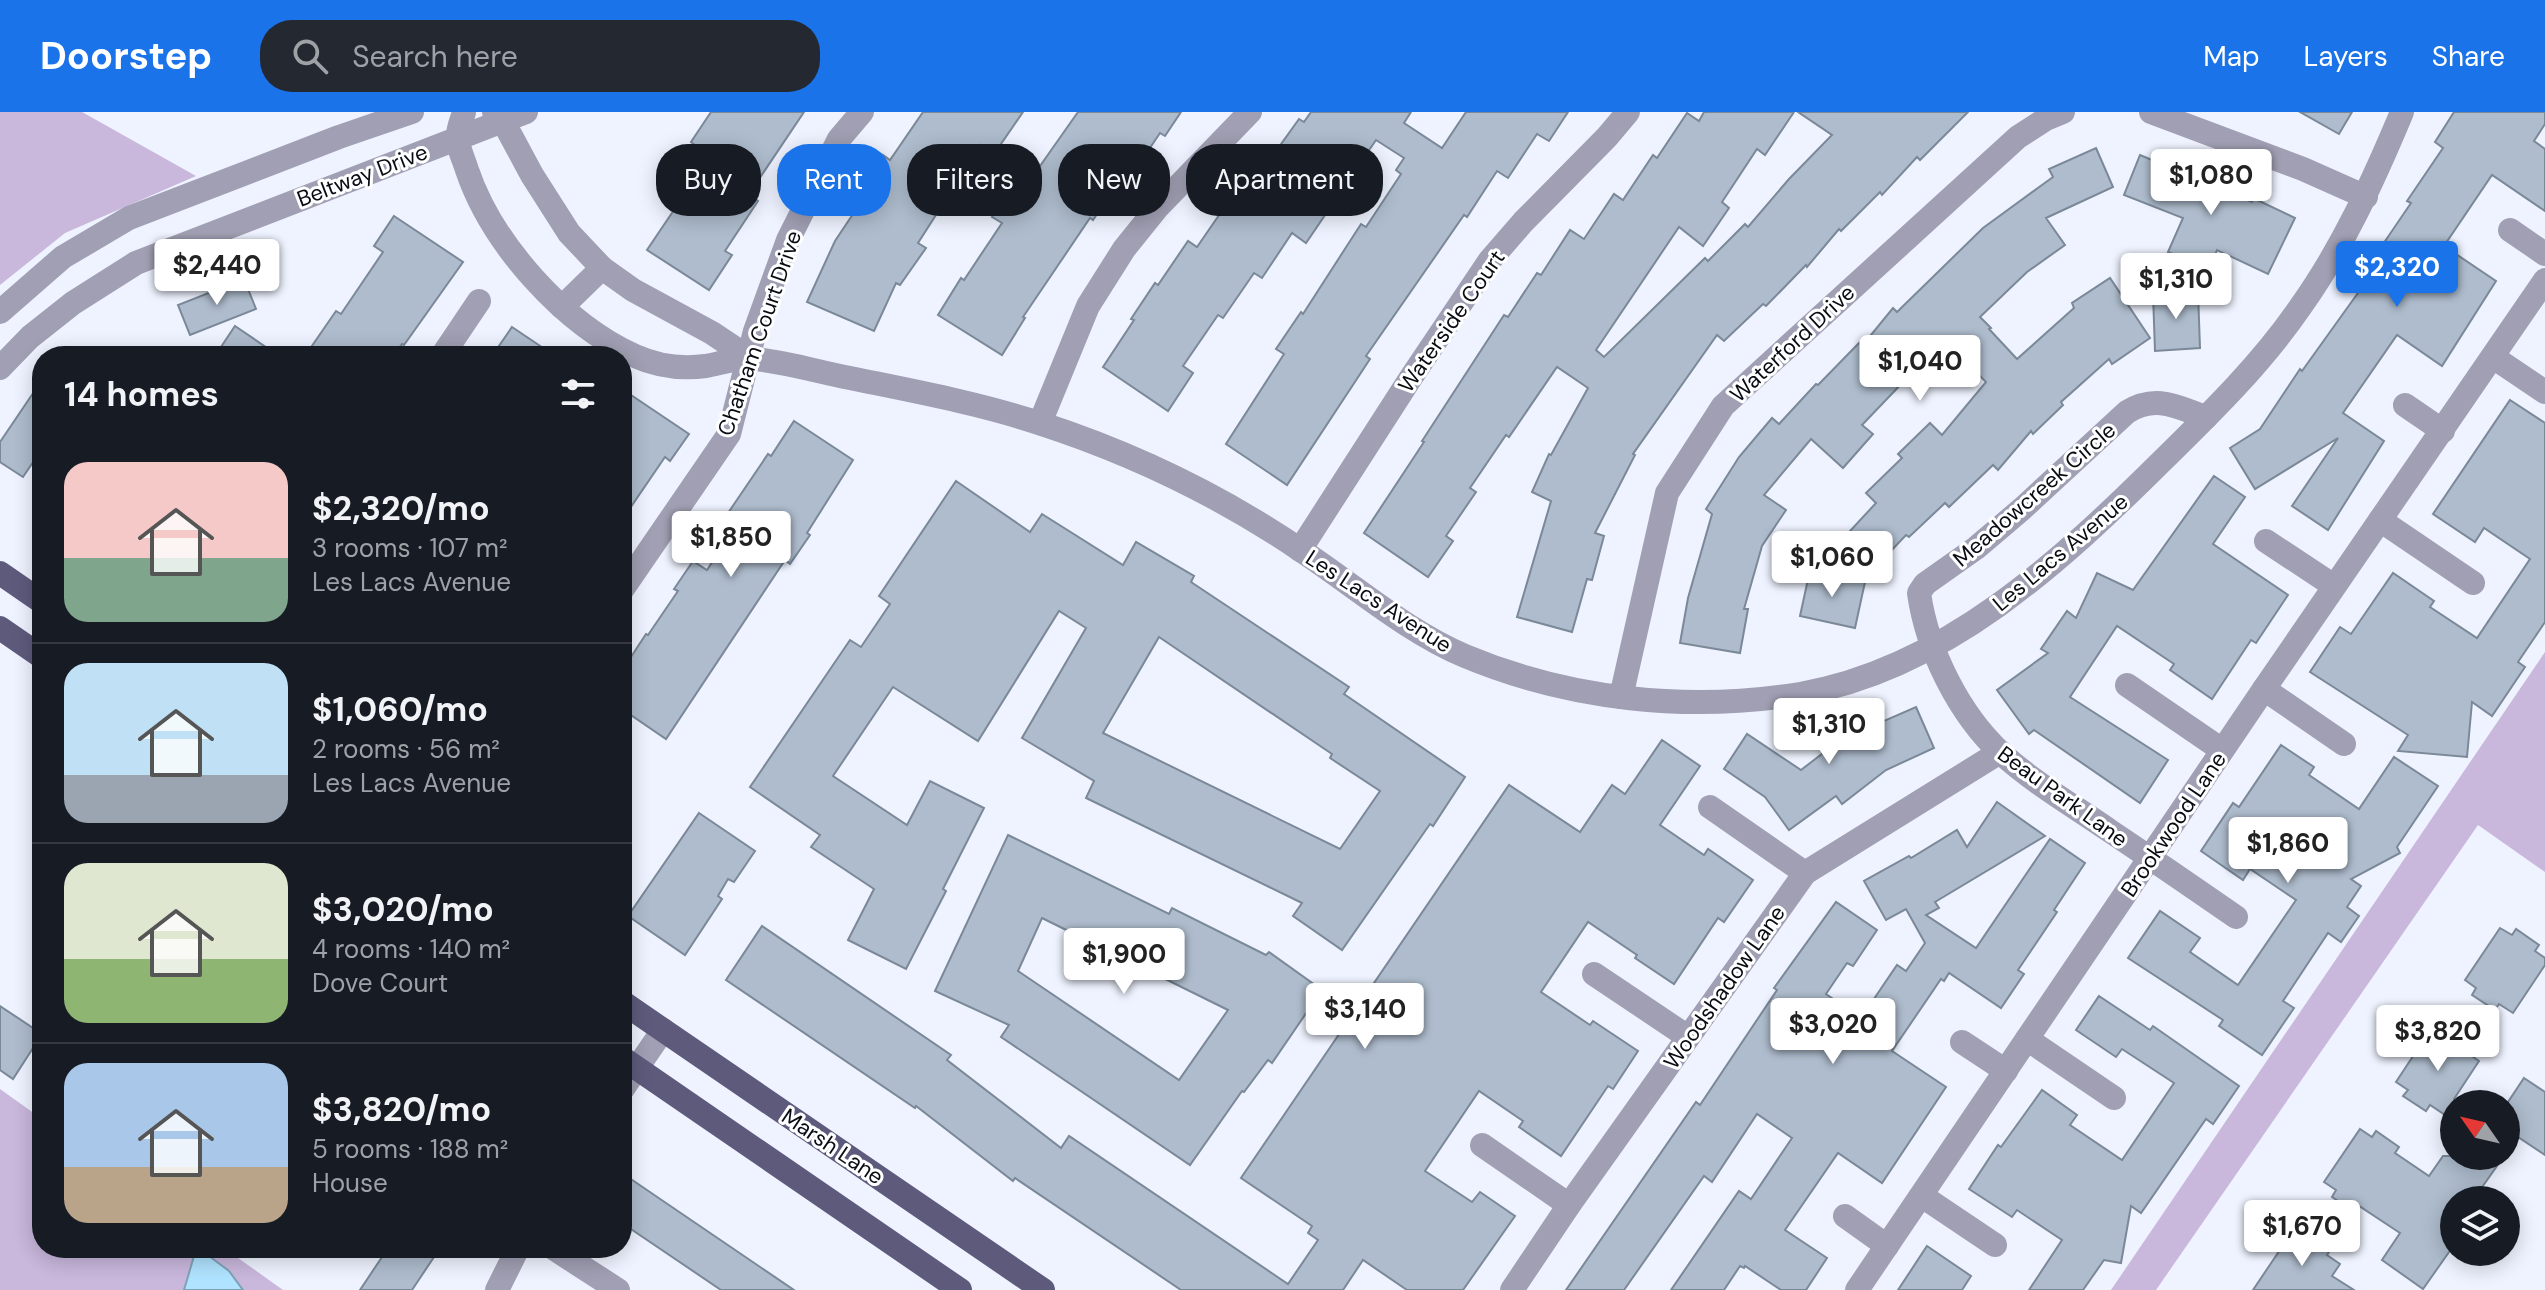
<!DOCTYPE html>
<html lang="en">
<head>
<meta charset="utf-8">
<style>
	:root { --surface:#171b24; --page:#242831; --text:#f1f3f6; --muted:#9ea1a6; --line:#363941; --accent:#1a73e8 }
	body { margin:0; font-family:"DM Sans",sans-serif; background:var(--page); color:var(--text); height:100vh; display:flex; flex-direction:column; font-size:30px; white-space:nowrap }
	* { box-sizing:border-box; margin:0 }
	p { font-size:26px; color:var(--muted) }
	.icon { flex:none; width:44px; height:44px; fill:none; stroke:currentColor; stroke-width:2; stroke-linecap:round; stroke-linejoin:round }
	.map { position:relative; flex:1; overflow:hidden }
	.side { position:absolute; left:32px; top:234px; width:600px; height:912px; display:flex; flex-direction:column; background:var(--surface); border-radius:32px; box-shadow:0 4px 20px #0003 }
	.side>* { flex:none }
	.hud { position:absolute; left:656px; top:32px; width:760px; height:72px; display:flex; gap:16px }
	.needle { width:52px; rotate:304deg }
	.buttons { position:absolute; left:2440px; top:978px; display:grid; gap:16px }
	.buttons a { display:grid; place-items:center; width:80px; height:80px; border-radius:50%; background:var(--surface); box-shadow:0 4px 20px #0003; font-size:40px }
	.price { position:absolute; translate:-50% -68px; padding:0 18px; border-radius:8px; background:#fff; color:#222; font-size:26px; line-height:52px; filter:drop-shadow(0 2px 4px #0008) }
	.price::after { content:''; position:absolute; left:50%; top:48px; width:24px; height:18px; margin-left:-12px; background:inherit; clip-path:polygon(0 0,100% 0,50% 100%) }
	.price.on { background:var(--accent); color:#fff }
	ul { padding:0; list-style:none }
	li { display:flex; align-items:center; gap:24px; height:200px; padding:0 32px }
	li+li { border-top:2px solid var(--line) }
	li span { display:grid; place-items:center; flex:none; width:224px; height:160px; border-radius:24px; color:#555 }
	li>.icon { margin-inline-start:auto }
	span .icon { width:96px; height:96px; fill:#fffc; stroke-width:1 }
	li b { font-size:34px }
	h2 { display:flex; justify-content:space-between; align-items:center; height:96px; padding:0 32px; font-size:34px }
	.tag { padding:0 28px; border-radius:32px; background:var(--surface); box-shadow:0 4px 20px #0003; font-size:28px; line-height:72px }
	.tag.on { background:var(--accent); color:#fff }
	header { display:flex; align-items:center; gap:48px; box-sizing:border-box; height:112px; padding:0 40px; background:var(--accent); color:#fff }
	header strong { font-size:38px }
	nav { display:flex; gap:44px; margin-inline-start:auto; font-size:28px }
	.search { width:560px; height:72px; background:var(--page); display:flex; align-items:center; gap:20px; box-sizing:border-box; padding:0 28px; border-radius:32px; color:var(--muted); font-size:30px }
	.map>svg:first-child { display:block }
	.green { fill:#c9b7dc }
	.water { fill:#b0e3ff; stroke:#7ea2b8; stroke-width:2 }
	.building { fill:#aebccd; stroke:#7a8898; stroke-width:2; fill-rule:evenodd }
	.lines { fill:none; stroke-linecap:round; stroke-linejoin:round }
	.minor { stroke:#a09fb3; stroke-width:24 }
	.major { stroke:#5d5a7c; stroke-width:24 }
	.labels { text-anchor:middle; stroke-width:6; stroke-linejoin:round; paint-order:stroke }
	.street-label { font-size:22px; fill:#090b12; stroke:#fff }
</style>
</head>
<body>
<header>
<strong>Doorstep</strong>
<div class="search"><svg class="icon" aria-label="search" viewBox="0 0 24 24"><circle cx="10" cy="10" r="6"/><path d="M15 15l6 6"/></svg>Search here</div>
<nav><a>Map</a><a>Layers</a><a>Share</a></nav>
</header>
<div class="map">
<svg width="2545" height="1178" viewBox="0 0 2545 1178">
	<rect width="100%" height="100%" fill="#eef3ff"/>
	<g class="green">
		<polygon points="0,0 82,0 196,64 65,121 0,173"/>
		<polygon points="2545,540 2545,760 2478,713 2156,1178 2111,1178"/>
		<polygon points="0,977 42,1007 42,1136 224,1136 283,1178 0,1178"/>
	</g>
	<polygon class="water" points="201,1138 229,1159 243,1178 184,1178 194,1144"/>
	<g class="building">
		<polygon points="711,0 804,0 749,82 758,89 725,139 732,143 709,178 647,138 680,89 665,79 696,34 691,30"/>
		<polygon points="923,0 1023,0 994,42 981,33 918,131 926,136 900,173 896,171 874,219 807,190 835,129 865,84 858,79 883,43 890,48"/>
		<polygon points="1078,0 1181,0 1165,24 1160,21 1129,67 1123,63 1093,108 1090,106 1023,205 1025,206 1002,243 938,203 961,166 964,168 1002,111 992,105 1017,68 1026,74"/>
		<polygon points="1311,0 1411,0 1404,11 1442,36 1466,0 1568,0 1549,29 1537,22 1508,66 1497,59 1467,105 1464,103 1366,244 1370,247 1287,373 1226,332 1284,242 1276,237 1301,200 1303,202 1361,112 1366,115 1401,62 1396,58 1404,46 1376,28 1306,131 1292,121 1262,166 1254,161 1223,206 1218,203 1183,254 1193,261 1168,299 1103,255 1134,208 1131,207 1155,171 1158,173 1188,129 1197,135 1228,90 1236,95 1299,7 1304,10"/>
		<polygon points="1704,0 1794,0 1765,43 1757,37 1722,90 1729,96 1703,134 1679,115 1596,238 1604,245 1705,146 1708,149 1745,112 1748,115 1789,67 1832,23 1798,0 1968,0 1920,48 1917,45 1882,83 1880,80 1841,119 1839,117 1807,155 1806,153 1766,194 1763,192 1724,229 1717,223 1633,342 1635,343 1595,421 1604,424 1592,468 1587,467 1572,520 1517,505 1551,389 1532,380 1549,342 1551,343 1588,276 1557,255 1509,325 1506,323 1470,376 1476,380 1446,424 1453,429 1428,465 1364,421 1424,330 1422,329 1504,203 1508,205 1537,161 1541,163 1570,118 1584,127 1614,82 1623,88 1653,43 1657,46 1687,1 1699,9"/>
		<polygon points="2300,0 2352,0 2339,22"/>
		<polygon points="2454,0 2545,0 2545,12 2534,29 2545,37 2545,99 2492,63 2444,134 2496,169 2442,254 2397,223 2343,301 2384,329 2328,418 2292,394 2338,326 2255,377 2230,336 2260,317 2300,257 2302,259 2383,146 2377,141 2411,91 2407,89 2443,36 2435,30"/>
		<polygon points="2096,36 2113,75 2046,106 2065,133 2027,160 1980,205 1991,216 1989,217 2017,247 2074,196 2072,191 2110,166 2150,226 2112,252 2109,247 2061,290 2063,293 2033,322 2031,319 1998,358 1993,353 1949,395 1945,391 1909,425 1906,423 1870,461 1838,432 1876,391 1866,381 1902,346 1898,342 1930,311 1942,323 1986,270 1961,245 1959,247 1938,227 1906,267 1862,313 1873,322 1843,356 1811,327 1764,383 1786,398 1762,434 1744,497 1748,497 1740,541 1680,531 1688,486 1712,402 1706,397 1739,345 1772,306 1779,312 1816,272 1818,273 1859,231 1862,234 1893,196 1897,200 1983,116 2053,65 2049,57"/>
		<polygon points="2140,43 2252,90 2253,86 2295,106 2268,162 2217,138 2209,157 2168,140 2183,106 2124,83"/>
		<polygon points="394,104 463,150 404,233 402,232 393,244 305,244 336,199 341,202 383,140 374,134"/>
		<polygon points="244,167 256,197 190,223 178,193"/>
		<polygon points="2198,180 2200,236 2155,239 2153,182"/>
		<polygon points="235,214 279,244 215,244"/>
		<polygon points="512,215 555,244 492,244"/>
		<polygon points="42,268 42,337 23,365 0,350 0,330"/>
		<polygon points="631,283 689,322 670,349 665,345 622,408 622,296"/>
		<polygon points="2510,288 2545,311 2545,510 2518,550 2525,555 2492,604 2472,590 2467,645 2398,639 2408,623 2310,560 2340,515 2351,522 2393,461 2434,489 2430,495 2477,526 2530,447 2484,416 2475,430 2433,402"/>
		<polygon points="794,309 853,348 807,421 810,423 790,452 785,448 666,627 622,597 622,551 627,551 646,522 648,523 678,479 674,477 693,449 707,458 735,415 724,407 768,342 771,344"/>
		<polygon points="2214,364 2245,385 2213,432 2288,483 2256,531 2251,528 2212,587 2170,558 2174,552 2117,514 2070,585 2168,648 2140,691 2034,618 2029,622 1997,578 2048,541 2041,537 2067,499 2076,506 2097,461 2133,478"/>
		<path d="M956 369 1030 420 1042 402 1123 453 1136 430 1194 464 1191 470 1349 575 1344 582 1465 665 1433 714 1430 712 1342 838 1293 804 1302 791 1086 686 1094 669 1022 626 1086 516 1059 499 978 629 893 575 833 664 907 713 930 669 984 696 943 777 946 779 906 857 848 828 874 777 811 735 820 723 750 675 850 528 861 535 890 492 879 484ZM1159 525 1332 642 1330 646 1380 679 1340 737 1103 621Z"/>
		<polygon points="1810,458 1865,470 1855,516 1800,504"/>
		<polygon points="1916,595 1934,636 1886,658 1842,692 1836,684 1789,718 1765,685 1724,657 1747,622 1801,658 1840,628"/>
		<polygon points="1662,628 1700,654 1660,713 1704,743 1708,737 1753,768 1724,810 1718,806 1674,872 1635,846 1637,843 1588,810 1541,880 1590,913 1593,909 1638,939 1613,977 1608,974 1561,1044 1519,1015 1523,1009 1479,979 1425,1059 1472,1090 1480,1080 1515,1104 1463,1178 1407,1178 1363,1148 1343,1178 1181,1178 1015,1066 1013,1069 916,994 915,996 726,868 762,814 951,943 947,948 1061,1036 1069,1024 1288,1172 1318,1128 1308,1121 1312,1114 1241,1066 1509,673 1580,720 1612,673 1625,682"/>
		<polygon points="2281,633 2314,655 2309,663 2359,697 2394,645 2438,674 2397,735 2400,741 2351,767 2361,774 2347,795 2359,804 2341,830 2328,821 2283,889 2294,896 2262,943 2219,914 2223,908 2128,846 2160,799 2200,826 2190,840 2238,873 2296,788 2250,757 2243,768 2201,739 2233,691 2239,695"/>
		<polygon points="1997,690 2045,724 1935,790 1939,796 1926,803 1976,836 2050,727 2085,751 2054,798 2057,800 2018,858 2024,862 2001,896 1949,861 1944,869 1941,867 1892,939 1946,975 1882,1071 1838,1041 1785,1118 1827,1146 1806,1178 1781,1178 1745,1154 1744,1156 1740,1154 1724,1178 1671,1178 1739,1079 1751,1087 1792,1026 1757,1002 1712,1070 1704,1064 1624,1178 1566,1178 1696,990 1700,993 1777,878 1774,876 1836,790 1877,818 1853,854 1847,851 1826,882 1861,906 1897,853 1906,859 1925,831 1906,797 1886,808 1864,769 1909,744 1911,746 1957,718 1967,735"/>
		<polygon points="699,701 755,739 734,770 728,767 718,784 722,787 685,843 628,804"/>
		<path d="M1008 723 1169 802 1172 796 1266 843 1269 840 1322 878 1272 951 1268 948 1244 980 1242 979 1190 1053 1001 925 1009 913 935 879ZM1042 806 1228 898 1179 968 1018 859Z"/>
		<polygon points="2500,816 2512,823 2516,817 2539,833 2535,839 2545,846 2545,853 2513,901 2499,892 2495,898 2472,883 2476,876 2465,868"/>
		<polygon points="2099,884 2150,918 2153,914 2239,974 2213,1012 2206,1007 2141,1101 2131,1094 2121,1151 2104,1148 2083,1178 2029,1178 2062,1128 2017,1098 2012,1105 1969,1077 1998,1033 2001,1035 2042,978 2077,1003 2070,1013 2122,1048 2174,971 2122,937 2116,945 2076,918"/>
		<polygon points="0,894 42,922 13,967 0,958"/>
		<polygon points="2431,917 2443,925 2447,919 2470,934 2466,940 2479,949 2454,987 2454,1009 2430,993 2426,999 2403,984 2408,978 2396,970"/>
		<polygon points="2524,966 2545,980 2545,1043 2506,1017 2506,993"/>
		<polygon points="2360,1017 2372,1025 2376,1019 2399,1035 2395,1041 2429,1064 2443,1044 2504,1044 2473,1088 2454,1088 2454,1133 2423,1177 2382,1148 2400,1121 2359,1094 2355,1100 2332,1085 2336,1078 2324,1070"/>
		<polygon points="622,1061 691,1108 794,1178 721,1178 622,1111"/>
		<polygon points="2292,1120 2304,1128 2308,1121 2331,1137 2327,1143 2340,1152 2332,1164 2354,1178 2253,1178"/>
		<polygon points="1927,1134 1971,1164 1962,1178 1898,1178"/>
		<polygon points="388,1136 440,1136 412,1178 360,1178"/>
	</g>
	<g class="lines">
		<g class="minor">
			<path d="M464 0C462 8 458 15 458 24 457 34 464 48 467 58 492 132 564 212 635 244 657 254 683 257 706 254 722 251 738 245 754 247 786 250 818 260 850 266 913 279 978 291 1039 311 1132 341 1221 384 1302 439 1355 474 1406 519 1465 544 1570 588 1689 600 1800 582 1946 557 2062 448 2163 348 2212 300 2262 251 2301 194 2343 135 2374 67 2402 0"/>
			<polyline points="494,0 503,9 532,63 569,121 602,156 633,178 712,221 748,245"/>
			<polyline points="2151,0 2303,57 2366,85"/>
			<polyline points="2510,118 2545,142"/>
			<polyline points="562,195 602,156"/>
			<polyline points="0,200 63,145 129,106 339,25 412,0"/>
			<polyline points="442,244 479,189"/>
			<polyline points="2493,245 2545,280"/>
			<polyline points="0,256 30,225 73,191 136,151 526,0"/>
			<polyline points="2405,293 2443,319"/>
			<path d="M2206 305C2177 295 2156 282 2127 300L2023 396 1976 436 1925 472 1919 481C1927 538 1959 602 2001 641 2034 671 2074 694 2110 719 2152 747 2194 776 2236 805"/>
			<polyline points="1040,311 1088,194 1124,137 1157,96 1250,0"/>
			<polyline points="2380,408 2473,471"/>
			<polyline points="2266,429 2334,474"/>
			<polyline points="1300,438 1410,267 1490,148 1523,110 1607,25 1628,0"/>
			<polyline points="622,478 729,322 755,219 788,128 839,27 862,0"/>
			<polyline points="2127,573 2222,638"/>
			<polyline points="2264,577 2344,632"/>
			<polyline points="1621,585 1667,381 1723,294 2018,25 2046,7 2063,0"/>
			<polyline points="1710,695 1805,761"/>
			<polyline points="1594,862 1688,925"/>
			<polyline points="2027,927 2114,986"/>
			<polyline points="1962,930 2006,959"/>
			<polyline points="622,978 663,918"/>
			<polyline points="1482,1033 1569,1093"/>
			<polyline points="1922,1084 1995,1133"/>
			<polyline points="1845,1104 1887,1134"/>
			<polyline points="553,1136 618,1178"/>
			<polyline points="497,1178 518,1136"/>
			<polyline points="1512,1178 1569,1093 1805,761 2000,640"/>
			<polyline points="1857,1178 2264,577 2545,168"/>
		</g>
		<g class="major">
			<polyline points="0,461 42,490"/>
			<polyline points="0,516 42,545"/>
			<polyline points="622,890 1043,1178"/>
			<polyline points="622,946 960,1178"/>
		</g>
	</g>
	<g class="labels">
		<g class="street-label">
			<text transform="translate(362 63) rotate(-21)" y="8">Beltway Drive</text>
			<text transform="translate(1451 209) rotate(-55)" y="8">Waterside Court</text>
			<text transform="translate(759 221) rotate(-71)" y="8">Chatham Court Drive</text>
			<text transform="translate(1792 231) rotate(-43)" y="8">Waterford Drive</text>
			<text transform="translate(2034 382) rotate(-41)" y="8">Meadowcreek Circle</text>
			<text transform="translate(2060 440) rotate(-40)" y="8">Les Lacs Avenue</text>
			<text transform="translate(1379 489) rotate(33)" y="8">Les Lacs Avenue</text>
			<text transform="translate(2063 684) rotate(36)" y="8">Beau Park Lane</text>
			<text transform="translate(2173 712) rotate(-56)" y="8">Brookwood Lane</text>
			<text transform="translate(1724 875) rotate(-55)" y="8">Woodshadow Lane</text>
			<text transform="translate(833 1034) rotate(34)" y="8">Marsh Lane</text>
		</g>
	</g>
</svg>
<div class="buttons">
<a><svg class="needle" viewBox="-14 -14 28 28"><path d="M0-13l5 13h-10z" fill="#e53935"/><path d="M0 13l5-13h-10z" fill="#9ea1a6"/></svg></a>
<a><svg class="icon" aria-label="layers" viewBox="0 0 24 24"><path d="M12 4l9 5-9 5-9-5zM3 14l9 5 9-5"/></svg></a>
</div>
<b class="price" style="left:2211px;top:105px">$1,080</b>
<b class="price" style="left:217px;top:195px">$2,440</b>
<b class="price on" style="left:2397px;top:197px">$2,320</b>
<b class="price" style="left:2176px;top:209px">$1,310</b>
<b class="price" style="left:1920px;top:291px">$1,040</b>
<b class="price" style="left:731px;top:467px">$1,850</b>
<b class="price" style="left:1832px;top:487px">$1,060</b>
<b class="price" style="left:1829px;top:654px">$1,310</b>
<b class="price" style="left:2288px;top:773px">$1,860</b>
<b class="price" style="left:1124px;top:884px">$1,900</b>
<b class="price" style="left:1365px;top:939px">$3,140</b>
<b class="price" style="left:1833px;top:954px">$3,020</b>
<b class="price" style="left:2438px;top:961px">$3,820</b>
<b class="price" style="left:2302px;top:1156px">$1,670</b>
<div class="hud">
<a class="tag">Buy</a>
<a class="tag on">Rent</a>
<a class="tag">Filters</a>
<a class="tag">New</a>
<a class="tag">Apartment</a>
</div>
<section class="side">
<h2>14 homes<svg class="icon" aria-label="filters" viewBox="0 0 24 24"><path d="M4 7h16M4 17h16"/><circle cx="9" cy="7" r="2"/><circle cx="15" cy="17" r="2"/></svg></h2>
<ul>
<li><span style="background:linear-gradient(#f6c9c9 60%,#7fa58c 0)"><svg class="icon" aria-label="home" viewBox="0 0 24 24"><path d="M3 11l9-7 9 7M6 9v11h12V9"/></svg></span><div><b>$2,320/mo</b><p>3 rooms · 107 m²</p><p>Les Lacs Avenue</p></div></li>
<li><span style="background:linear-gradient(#bfe0f5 70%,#9aa5b1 0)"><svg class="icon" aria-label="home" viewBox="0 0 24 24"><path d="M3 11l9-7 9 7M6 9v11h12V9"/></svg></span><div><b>$1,060/mo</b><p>2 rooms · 56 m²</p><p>Les Lacs Avenue</p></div></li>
<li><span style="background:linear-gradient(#dfe7d0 60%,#8fb573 0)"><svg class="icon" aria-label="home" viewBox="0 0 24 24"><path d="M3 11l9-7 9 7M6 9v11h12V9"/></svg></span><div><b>$3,020/mo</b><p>4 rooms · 140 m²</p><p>Dove Court</p></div></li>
<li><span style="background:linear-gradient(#a9c7e8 65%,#b9a48a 0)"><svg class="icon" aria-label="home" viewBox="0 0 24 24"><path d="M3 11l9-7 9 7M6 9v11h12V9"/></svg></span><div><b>$3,820/mo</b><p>5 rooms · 188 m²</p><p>House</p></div></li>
</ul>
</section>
</div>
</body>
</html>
